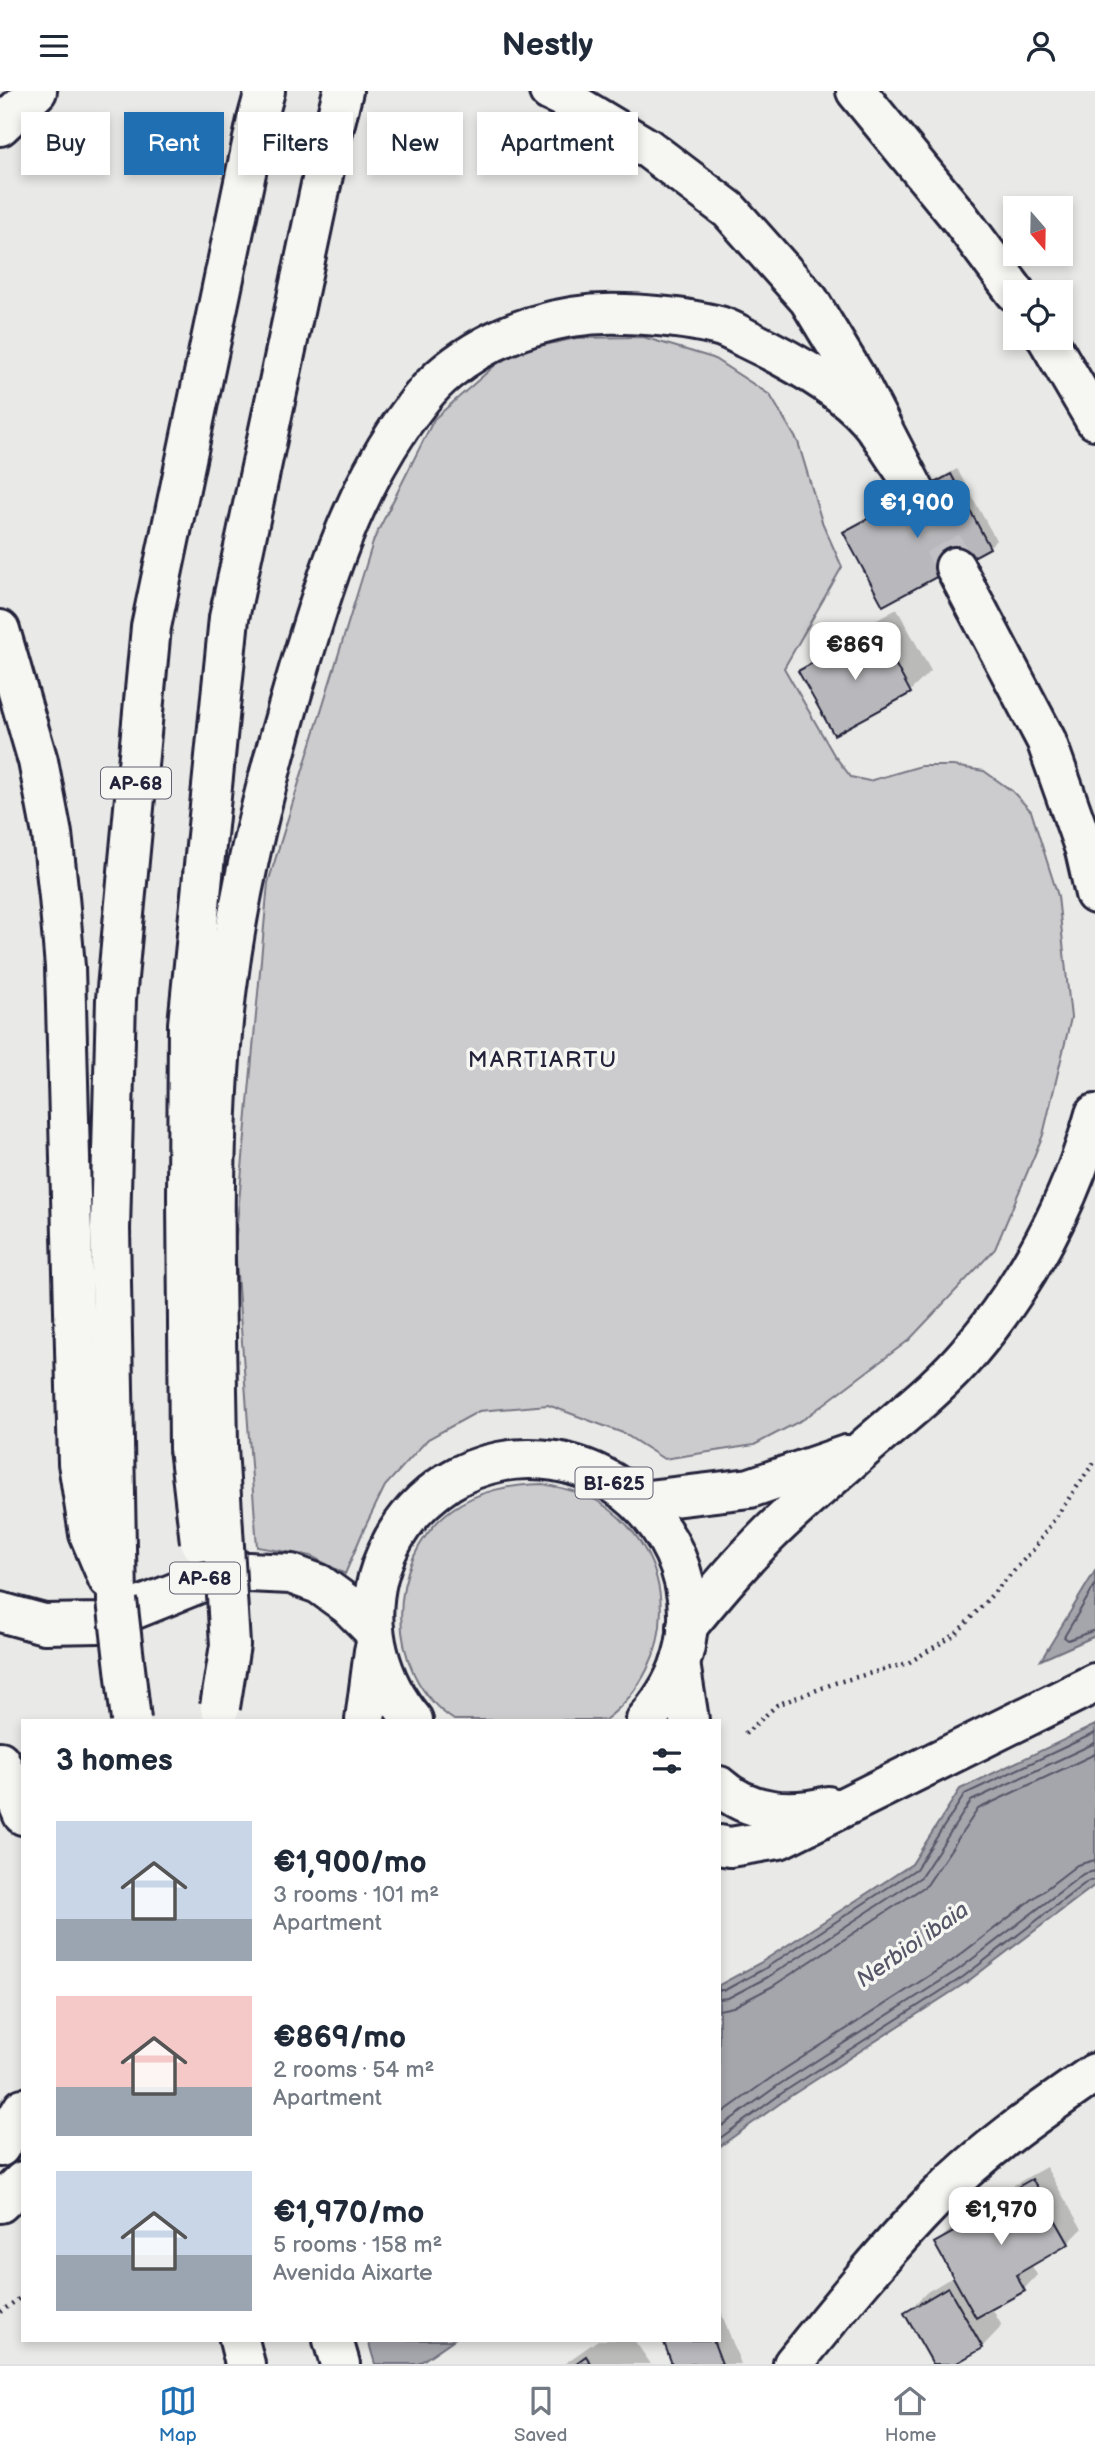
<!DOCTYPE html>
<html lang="en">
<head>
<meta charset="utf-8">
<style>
	:root { --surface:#fff; --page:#f2f2f3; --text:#1f2937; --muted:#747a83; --line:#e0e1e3; --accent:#1f6fb2 }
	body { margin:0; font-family:"Balsamiq Sans",sans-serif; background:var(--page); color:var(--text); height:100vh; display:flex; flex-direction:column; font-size:26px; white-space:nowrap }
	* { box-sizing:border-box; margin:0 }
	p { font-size:23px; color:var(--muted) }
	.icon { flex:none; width:38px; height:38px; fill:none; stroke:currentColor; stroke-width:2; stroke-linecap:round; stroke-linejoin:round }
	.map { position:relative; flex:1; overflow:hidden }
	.sheet { position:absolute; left:21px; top:1628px; width:700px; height:623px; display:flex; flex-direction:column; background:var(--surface); border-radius:0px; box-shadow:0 4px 10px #0003 }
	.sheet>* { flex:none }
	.banner { position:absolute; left:21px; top:21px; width:700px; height:63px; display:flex; gap:14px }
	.needle { width:46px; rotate:160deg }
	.buttons { position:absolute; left:1003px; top:105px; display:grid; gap:14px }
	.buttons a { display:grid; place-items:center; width:70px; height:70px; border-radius:0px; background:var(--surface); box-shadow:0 4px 10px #0003; font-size:35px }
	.price { position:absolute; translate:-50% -60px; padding:0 16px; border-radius:14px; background:#fff; color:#222; font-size:23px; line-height:46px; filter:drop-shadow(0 2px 4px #0008) }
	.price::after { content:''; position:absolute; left:50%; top:42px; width:21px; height:16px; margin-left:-10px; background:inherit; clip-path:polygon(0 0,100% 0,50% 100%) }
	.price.current { background:var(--accent); color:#fff }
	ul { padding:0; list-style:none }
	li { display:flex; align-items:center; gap:21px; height:175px; padding:0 35px }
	li span { display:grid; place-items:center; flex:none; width:196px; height:140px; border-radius:0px; color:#555 }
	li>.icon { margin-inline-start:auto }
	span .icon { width:84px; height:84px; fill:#fffc; stroke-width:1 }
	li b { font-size:30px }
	h2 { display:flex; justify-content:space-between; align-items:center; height:84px; padding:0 35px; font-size:30px }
	.chip { padding:0 24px; border-radius:0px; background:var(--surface); box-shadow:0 4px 10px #0003; font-size:24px; line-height:63px }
	.chip.current { background:var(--accent); color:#fff }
	header { display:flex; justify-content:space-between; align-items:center; height:91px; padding:0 35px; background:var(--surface); font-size:32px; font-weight:700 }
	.tabs { display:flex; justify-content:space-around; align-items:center; height:98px; border-top:2px solid var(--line); background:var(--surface); font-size:19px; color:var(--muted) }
	.tabs a { display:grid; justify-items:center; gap:4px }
	.tabs .current { color:var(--accent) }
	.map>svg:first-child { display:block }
	.green { fill:#ccccce; stroke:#777784; stroke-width:2 }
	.water { fill:#a5a5ac; stroke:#71717f; stroke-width:2 }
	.shadow { fill:#0003 }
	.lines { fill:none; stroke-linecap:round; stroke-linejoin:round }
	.shore { stroke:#565668; stroke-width:2 }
	.building { fill:#b8b8bc; stroke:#22223b; stroke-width:2 }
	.highway-tunnel { stroke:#c1c1c5; stroke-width:38; stroke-dasharray:38 19; stroke-linecap:butt }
	.major-casing { stroke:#22223b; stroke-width:44 }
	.highway-casing { stroke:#22223b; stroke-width:44 }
	.path { stroke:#22223b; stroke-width:4.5; stroke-dasharray:2 5; stroke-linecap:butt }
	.major { stroke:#f6f6f2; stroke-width:38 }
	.highway { stroke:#f6f6f2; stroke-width:38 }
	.highway-bridge-casing { stroke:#22223b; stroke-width:44; stroke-linecap:butt }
	.highway-bridge { stroke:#f6f6f2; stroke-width:38 }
	.labels { text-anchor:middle; stroke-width:7; stroke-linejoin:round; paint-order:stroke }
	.shield { fill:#f6f6f2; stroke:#626272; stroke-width:2 }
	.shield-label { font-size:19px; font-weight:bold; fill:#22223b }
	.neighbourhood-label { font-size:23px; letter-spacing:2px; fill:#22223b; stroke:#f6f6f2 }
	.water-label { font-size:23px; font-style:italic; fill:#565668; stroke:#f6f6f2 }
</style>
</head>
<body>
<header><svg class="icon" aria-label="menu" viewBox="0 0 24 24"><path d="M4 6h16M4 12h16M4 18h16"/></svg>Nestly<svg class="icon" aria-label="person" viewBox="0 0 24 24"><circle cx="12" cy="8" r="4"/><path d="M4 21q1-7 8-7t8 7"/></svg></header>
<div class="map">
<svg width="1095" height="2273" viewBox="0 0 1095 2273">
	<rect width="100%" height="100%" fill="#e9e9e7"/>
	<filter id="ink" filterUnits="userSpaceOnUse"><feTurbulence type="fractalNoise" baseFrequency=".0143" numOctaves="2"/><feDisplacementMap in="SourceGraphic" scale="14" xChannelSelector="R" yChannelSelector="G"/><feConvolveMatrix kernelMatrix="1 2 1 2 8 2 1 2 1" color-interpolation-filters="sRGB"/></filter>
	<g filter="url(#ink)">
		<g class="green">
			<polygon points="643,246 713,267 770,304 798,351 822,431 842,476 784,577 834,664 851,686 869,690 921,675 953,675 984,680 1012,700 1031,720 1058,805 1071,927 1043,1044 995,1158 909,1249 804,1328 754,1354 664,1368 623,1342 548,1314 479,1320 428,1348 385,1395 364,1438 345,1483 311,1465 257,1456 235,1155 268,792 374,448 434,328 509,262 576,247"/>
			<path d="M543 1393C562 1397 582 1401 599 1411 681 1463 680 1572 605 1629H454C383 1583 385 1468 451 1419 479 1399 510 1394 543 1393Z"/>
		</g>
		<g class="water">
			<polygon points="1095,1480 1095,1545 1041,1569"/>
			<polygon points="1095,1634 1095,1794 967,1891 789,2006 719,2056 719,1894 760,1872 912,1773 960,1698"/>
			<polygon points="368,2249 453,2249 418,2273 375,2273"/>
		</g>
		<g class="shadow">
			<polygon points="957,378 996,449 989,456 845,441 852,435"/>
			<polygon points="897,518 931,580 910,600 834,642 801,580 821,560"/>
			<polygon points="1046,2076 1082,2138 1068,2152 1031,2173 1037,2184 1024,2198 991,2216 1002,2235 982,2256 951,2273 935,2273 906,2222 927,2201 954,2185 936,2152 950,2139 982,2120 981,2118 994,2105"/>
			<polygon points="719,2216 741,2273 674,2273 665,2249 719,2249"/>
			<polygon points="598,2249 634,2249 651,2273 564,2273"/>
		</g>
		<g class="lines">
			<g class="shore">
				<polyline points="1095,1494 1064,1546 1068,1549 1095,1539"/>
				<polyline points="719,1899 725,1899 764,1878 916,1778 965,1703 1095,1642"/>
				<polyline points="719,1908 728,1907 768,1886 921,1786 971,1710 1095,1652"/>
				<polyline points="719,1919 733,1916 773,1895 927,1794 978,1718 1095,1663"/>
				<polyline points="719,2024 775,1984 952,1870 1077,1774 1095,1769"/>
				<polyline points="719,2037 780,1993 958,1879 1083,1783 1095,1780"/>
				<polyline points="719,2048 785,2000 963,1886 1088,1790 1095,1789"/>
			</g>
		</g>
		<g class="building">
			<polygon points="951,383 990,457 883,515 843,441"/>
			<polygon points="876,537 911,602 834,644 798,580"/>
			<polygon points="1032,2088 1069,2153 1016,2184 1025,2200 976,2227 934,2152 982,2125 978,2118"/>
			<polygon points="948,2196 983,2257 955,2273 933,2273 904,2222"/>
			<polygon points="663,2249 713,2249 722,2273 672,2273"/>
			<polygon points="586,2265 591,2273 575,2273"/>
		</g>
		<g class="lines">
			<polyline class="highway-tunnel" points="916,402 955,476"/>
			<g class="major-casing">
				<g id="major">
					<polyline points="680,1572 689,1629"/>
					<polyline points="365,1629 374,1560"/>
					<path d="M413 1629C380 1590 365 1537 378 1486 389 1446 413 1414 448 1391 480 1371 518 1364 555 1370 640 1383 703 1469 685 1555 679 1584 664 1607 646 1629"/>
					<path d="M719 1695C749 1722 791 1725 828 1715"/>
					<polyline points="719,1754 730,1756 779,1748 1095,1592"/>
					<polyline points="0,2112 23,2090"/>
					<path d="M793 2273C839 2216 885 2159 936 2107 983 2059 1040 2020 1095 1982"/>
				</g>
			</g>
			<g class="highway-casing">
				<g id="highway">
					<polyline points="549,0 566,8 646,56 729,119 809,209 858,290 916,402"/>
					<polyline points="856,0 959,126 1015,201"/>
					<polyline points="0,35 37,0"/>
					<polyline points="1047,247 1095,329"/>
					<polyline points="955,476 1046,649 1085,759 1095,803"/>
					<polyline points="0,539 38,670 52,743 59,806 65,876 78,1372 89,1443 108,1488"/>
					<path d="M218 1356C216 1218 210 1080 222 942 232 824 261 708 294 595 321 504 346 416 400 336 414 316 429 295 448 280 497 240 563 220 625 223 655 224 686 227 715 234 726 236 736 242 745 247 785 266 840 295 869 329 881 343 891 361 902 376"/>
					<polyline points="189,1357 187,1105 188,933 229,527 329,56 343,0"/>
					<polyline points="639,1410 750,1397 846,1364"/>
					<polyline points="117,1509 110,1138 116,908 151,536 257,29 265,0"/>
					<polyline points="0,1521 44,1533 100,1532 202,1491 248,1481 291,1483 319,1493 348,1514 373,1539"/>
					<path d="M687 1536C713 1504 739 1473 768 1444 797 1415 829 1389 859 1362 896 1329 937 1299 969 1261 1027 1193 1071 1110 1095 1023"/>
					<polyline points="0,1670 23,1724"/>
					<polyline points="0,2056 23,2017"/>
					<polyline points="239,2249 245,2273"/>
					<polyline points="333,2249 340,2273"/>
				</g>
			</g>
			<g class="path">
				<polyline points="745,1643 777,1614 835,1592 908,1572 956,1543 1033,1459 1095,1370"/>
				<polyline points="0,2221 23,2205"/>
			</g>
			<use href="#major" class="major"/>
			<use href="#highway" class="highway"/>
			<g class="highway-bridge-casing">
				<g id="highway-bridge">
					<polyline points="218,1356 230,1554 220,1616"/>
					<polyline points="189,1357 200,1451"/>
					<polyline points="117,1509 131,1629"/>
				</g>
			</g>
			<use href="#highway-bridge" class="highway-bridge"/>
		</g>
	</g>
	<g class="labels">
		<g class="shield">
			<rect x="101" y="676.5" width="70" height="31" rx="5"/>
			<rect x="575.5" y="1376.5" width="77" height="31" rx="5"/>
			<rect x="170" y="1471.5" width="70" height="31" rx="5"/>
		</g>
		<g class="shield-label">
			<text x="136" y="699">AP-68</text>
			<text x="614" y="1399">BI-625</text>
			<text x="205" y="1494">AP-68</text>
		</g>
		<g class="neighbourhood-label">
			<text x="543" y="976">MARTIARTU</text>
		</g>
		<g class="water-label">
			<text transform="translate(912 1853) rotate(-35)" y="8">Nerbioi ibaia</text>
		</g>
	</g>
</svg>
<div class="buttons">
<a><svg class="needle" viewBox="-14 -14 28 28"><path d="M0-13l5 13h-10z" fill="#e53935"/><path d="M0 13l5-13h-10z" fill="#747a83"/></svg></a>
<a><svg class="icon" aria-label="locate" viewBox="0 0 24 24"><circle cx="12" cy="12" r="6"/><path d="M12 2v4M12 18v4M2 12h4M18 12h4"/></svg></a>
</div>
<b class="price current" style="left:917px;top:449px">€1,900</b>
<b class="price" style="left:855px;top:591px">€869</b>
<b class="price" style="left:1001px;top:2156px">€1,970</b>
<div class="banner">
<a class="chip">Buy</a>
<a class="chip current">Rent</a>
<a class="chip">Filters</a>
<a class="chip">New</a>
<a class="chip">Apartment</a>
</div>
<section class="sheet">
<h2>3 homes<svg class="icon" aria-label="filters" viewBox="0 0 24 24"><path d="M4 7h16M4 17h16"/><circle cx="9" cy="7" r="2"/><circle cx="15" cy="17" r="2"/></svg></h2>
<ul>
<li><span style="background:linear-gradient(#c9d6e8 70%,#9aa5b1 0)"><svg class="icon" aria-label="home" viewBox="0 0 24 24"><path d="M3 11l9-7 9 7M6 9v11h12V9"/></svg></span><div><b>€1,900/mo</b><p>3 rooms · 101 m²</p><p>Apartment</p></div></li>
<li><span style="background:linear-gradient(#f6c9c9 65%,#9aa5b1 0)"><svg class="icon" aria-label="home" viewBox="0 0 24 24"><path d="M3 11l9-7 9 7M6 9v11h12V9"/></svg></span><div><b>€869/mo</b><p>2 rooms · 54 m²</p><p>Apartment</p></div></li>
<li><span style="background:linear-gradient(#c9d6e8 60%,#9aa5b1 0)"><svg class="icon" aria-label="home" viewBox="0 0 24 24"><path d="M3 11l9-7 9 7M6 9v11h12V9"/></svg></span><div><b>€1,970/mo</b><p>5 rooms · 158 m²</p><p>Avenida Aixarte</p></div></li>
</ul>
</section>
</div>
<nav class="tabs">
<a class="current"><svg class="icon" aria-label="map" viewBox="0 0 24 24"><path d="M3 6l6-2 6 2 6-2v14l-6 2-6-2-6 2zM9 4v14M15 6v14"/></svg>Map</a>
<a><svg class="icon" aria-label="saved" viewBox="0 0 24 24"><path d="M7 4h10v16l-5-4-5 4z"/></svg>Saved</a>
<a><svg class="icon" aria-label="home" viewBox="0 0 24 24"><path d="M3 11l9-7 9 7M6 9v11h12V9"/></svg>Home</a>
</nav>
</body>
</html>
